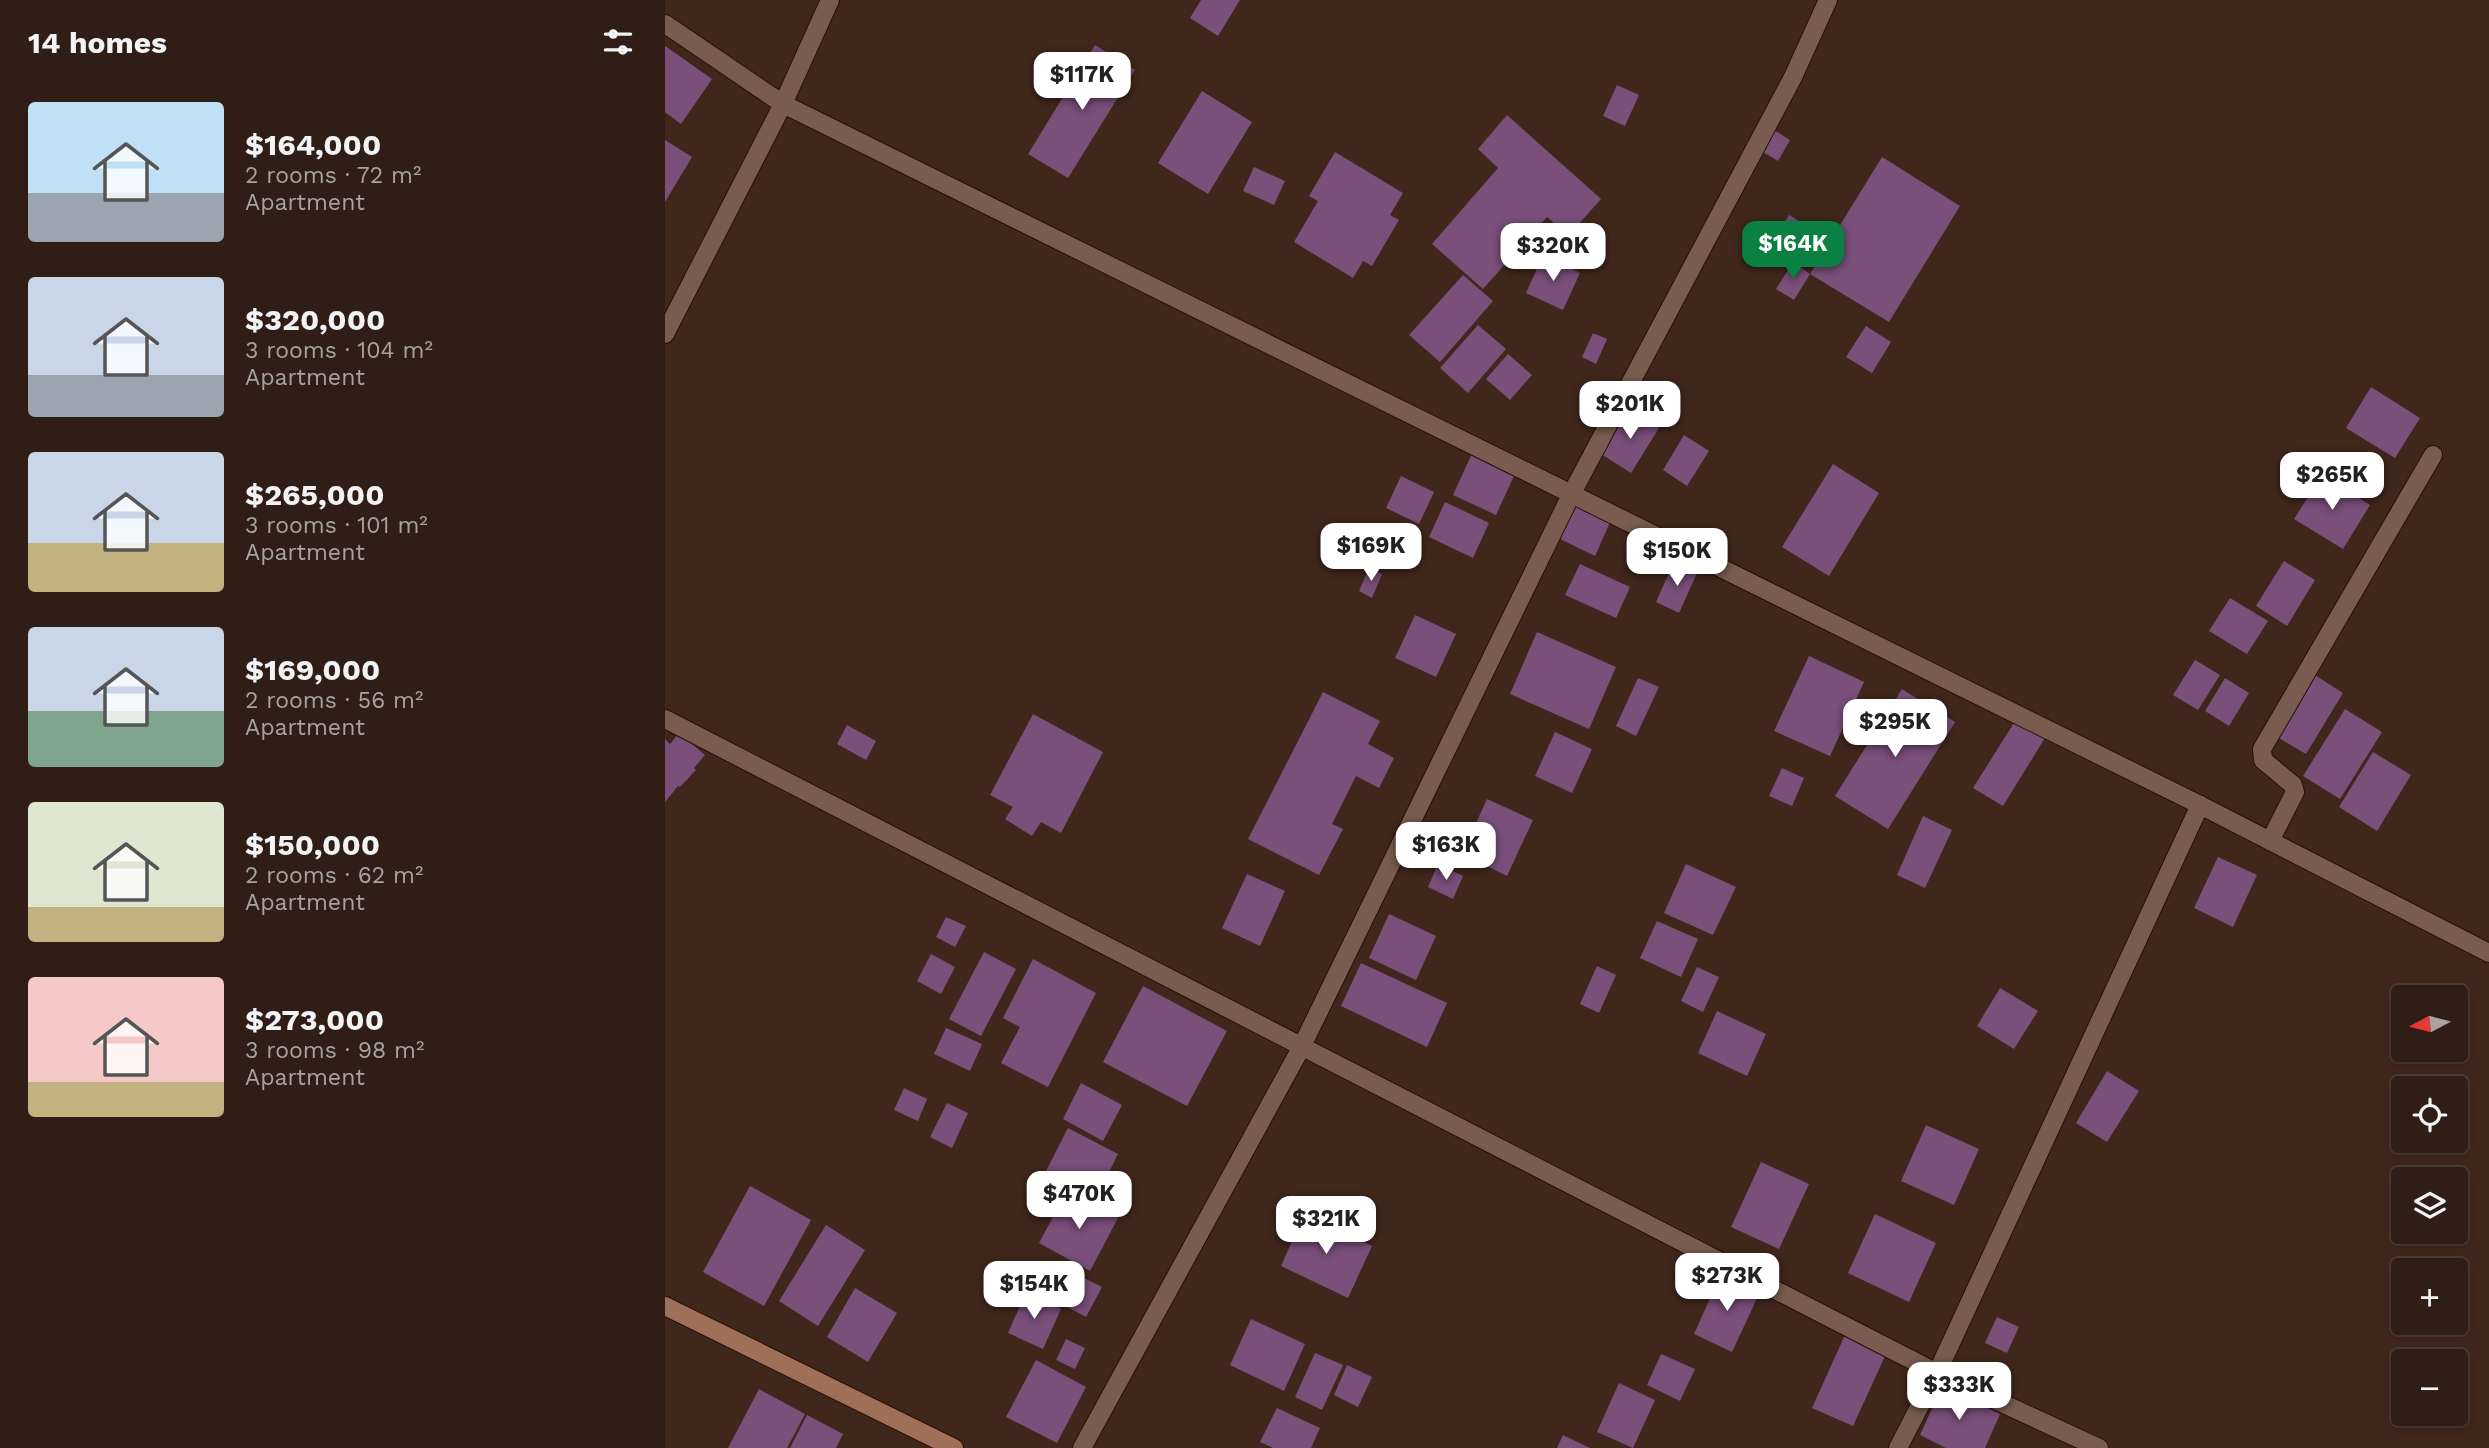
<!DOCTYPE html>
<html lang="en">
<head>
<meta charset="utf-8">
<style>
	:root { --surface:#301d15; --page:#38261e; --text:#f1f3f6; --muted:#a8a2a0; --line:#4b3b34; --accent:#0b8043 }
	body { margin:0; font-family:"Work Sans",sans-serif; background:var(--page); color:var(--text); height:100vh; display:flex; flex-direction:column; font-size:26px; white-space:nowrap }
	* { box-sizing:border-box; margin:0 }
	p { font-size:23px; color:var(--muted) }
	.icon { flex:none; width:38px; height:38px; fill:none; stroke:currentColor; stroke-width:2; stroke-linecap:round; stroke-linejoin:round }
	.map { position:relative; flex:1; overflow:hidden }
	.sheet { display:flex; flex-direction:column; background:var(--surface); width:665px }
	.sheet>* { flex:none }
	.needle { width:46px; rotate:263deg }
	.tools { position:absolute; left:1726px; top:985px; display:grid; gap:14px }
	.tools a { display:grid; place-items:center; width:77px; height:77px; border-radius:7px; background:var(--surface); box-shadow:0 4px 10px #0003,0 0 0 2px var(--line); font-size:35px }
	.price { position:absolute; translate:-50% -60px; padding:0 16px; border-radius:14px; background:#fff; color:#222; font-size:23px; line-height:46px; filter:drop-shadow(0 2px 4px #0008) }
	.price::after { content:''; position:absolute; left:50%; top:42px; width:21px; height:16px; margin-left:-10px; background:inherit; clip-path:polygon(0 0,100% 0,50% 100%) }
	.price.selected { background:var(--accent); color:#fff }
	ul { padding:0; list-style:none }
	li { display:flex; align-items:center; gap:21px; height:175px; padding:0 28px }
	li span { display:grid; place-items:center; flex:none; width:196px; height:140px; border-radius:7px; color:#555 }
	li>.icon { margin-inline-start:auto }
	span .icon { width:84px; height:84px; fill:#fffc; stroke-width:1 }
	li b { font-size:30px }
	h2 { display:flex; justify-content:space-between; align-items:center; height:84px; padding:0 28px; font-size:30px }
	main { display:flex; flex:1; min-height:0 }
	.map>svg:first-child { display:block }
	.building { fill:#7a4f7a }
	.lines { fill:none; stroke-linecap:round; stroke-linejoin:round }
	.minor-casing { stroke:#260f05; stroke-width:20 }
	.secondary-casing { stroke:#260f05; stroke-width:20 }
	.minor { stroke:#785c4f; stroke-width:18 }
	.secondary { stroke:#9e6f59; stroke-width:18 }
</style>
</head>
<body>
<main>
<section class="sheet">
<h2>14 homes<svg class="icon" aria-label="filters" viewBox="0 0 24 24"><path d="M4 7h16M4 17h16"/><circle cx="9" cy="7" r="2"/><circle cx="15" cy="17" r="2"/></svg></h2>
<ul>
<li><span style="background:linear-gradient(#bfe0f5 65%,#9aa5b1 0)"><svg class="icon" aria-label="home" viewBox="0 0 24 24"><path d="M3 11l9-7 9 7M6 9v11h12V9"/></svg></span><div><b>$164,000</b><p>2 rooms · 72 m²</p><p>Apartment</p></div></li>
<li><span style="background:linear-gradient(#c9d6e8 70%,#9aa5b1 0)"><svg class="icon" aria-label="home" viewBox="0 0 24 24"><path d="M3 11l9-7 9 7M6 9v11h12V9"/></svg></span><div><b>$320,000</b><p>3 rooms · 104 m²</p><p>Apartment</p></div></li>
<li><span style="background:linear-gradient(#c9d6e8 65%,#c2b280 0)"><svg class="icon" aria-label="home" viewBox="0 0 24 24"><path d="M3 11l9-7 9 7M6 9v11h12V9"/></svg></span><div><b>$265,000</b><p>3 rooms · 101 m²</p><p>Apartment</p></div></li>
<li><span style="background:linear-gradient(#c9d6e8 60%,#7fa58c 0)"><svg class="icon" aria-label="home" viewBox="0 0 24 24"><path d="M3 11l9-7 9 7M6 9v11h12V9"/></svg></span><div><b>$169,000</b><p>2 rooms · 56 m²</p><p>Apartment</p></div></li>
<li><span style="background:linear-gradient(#dfe7d0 75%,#c2b280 0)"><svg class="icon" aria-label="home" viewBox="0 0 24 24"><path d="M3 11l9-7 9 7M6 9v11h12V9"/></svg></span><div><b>$150,000</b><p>2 rooms · 62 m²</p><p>Apartment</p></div></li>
<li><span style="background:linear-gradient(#f6c9c9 75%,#c2b280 0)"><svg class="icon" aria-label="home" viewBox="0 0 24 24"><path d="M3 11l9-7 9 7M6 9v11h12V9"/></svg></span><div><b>$273,000</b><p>3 rooms · 98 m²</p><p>Apartment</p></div></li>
</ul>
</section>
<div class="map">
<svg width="1824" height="1448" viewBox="0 0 1824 1448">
	<rect width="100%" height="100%" fill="#40271c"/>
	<g class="building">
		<polygon points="536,0 575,0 553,36 525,18"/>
		<polygon points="430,45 470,70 403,178 363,154"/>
		<polygon points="0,46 47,79 16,124 0,112"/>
		<polygon points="952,85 974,95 960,126 938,116"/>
		<polygon points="537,91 587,122 543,194 493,163"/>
		<polygon points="842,115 936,199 903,236 882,217 818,289 767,244 833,168 813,149"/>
		<polygon points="1104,127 1125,140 1113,161 1091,148"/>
		<polygon points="0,140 27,157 0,202"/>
		<polygon points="670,152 738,193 725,215 734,220 707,266 698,261 688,278 629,242 653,201 644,196"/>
		<polygon points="1217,157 1295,206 1224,322 1145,274"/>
		<polygon points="589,167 620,181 609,205 578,191"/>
		<polygon points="1124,215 1155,234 1137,262 1107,243"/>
		<polygon points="878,255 915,273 898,310 861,293"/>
		<polygon points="1128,262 1145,274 1129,300 1111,289"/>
		<polygon points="798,275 828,301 775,362 744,335"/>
		<polygon points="813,325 841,349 803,393 775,368"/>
		<polygon points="1201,326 1226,342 1207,373 1181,357"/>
		<polygon points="928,333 942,339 931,364 917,357"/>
		<polygon points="843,354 867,375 845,400 821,379"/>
		<polygon points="1706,387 1755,418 1730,458 1681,428"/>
		<polygon points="964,409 994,428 966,473 936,454"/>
		<polygon points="1019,435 1044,451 1022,486 998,470"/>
		<polygon points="810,447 853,467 831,515 788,495"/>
		<polygon points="1168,464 1214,493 1164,576 1117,547"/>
		<polygon points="1657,475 1705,505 1678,549 1629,519"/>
		<polygon points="736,476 769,492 754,524 721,508"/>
		<polygon points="780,502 824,523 808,558 764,537"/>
		<polygon points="909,504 946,520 930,556 893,538"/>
		<polygon points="1619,561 1650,580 1622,626 1591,606"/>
		<polygon points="1009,562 1032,573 1014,613 991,602"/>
		<polygon points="915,564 965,587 951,618 900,595"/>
		<polygon points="704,568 717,574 707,598 694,591"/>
		<polygon points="1565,598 1603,621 1582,654 1544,631"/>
		<polygon points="750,615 791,634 771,677 730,658"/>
		<polygon points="872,632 951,667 924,729 845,694"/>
		<polygon points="1144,656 1199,682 1165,756 1109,731"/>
		<polygon points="1530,660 1555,675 1533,710 1508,695"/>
		<polygon points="1645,672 1678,693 1641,754 1607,734"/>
		<polygon points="973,678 994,687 971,736 951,726"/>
		<polygon points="1560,678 1584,693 1564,726 1540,711"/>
		<polygon points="1237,689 1290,722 1223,829 1170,796"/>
		<polygon points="658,692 715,721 703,744 729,758 714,788 691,776 667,824 678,829 654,875 583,839"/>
		<polygon points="1680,709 1717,732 1675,799 1638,776"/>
		<polygon points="368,714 438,752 396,833 376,822 367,836 340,819 348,807 325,795"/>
		<polygon points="1354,715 1383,733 1338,806 1308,788"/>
		<polygon points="182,725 211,741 201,760 172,744"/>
		<polygon points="890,732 927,749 907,793 870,776"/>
		<polygon points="14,733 40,755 29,768 31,770 15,787 13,786 0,802 0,739 5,744"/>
		<polygon points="1708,752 1746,775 1712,831 1674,807"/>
		<polygon points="1117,768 1139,778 1127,806 1104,796"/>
		<polygon points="822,799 868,820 842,876 797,854"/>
		<polygon points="1258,816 1287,830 1260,888 1232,875"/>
		<polygon points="1553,857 1592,875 1568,927 1529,908"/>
		<polygon points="773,864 798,876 788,899 763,887"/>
		<polygon points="1021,864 1071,887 1048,935 999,913"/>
		<polygon points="582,874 620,891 595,946 557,928"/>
		<polygon points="724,914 771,936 751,980 704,958"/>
		<polygon points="281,917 301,926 290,947 271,937"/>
		<polygon points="992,921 1033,939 1016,977 975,958"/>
		<polygon points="319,952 351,969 316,1036 284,1019"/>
		<polygon points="266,954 290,967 276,994 252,981"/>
		<polygon points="368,959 431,993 383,1087 336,1063 355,1027 338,1018"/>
		<polygon points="696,963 782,1003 762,1047 676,1006"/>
		<polygon points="932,966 951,975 934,1013 915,1004"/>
		<polygon points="1032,967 1054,977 1038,1012 1016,1001"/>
		<polygon points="478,986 562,1031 522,1106 438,1062"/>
		<polygon points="1335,988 1373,1011 1349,1049 1312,1026"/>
		<polygon points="1052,1011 1101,1034 1082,1076 1033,1053"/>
		<polygon points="281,1028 317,1044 305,1071 269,1054"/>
		<polygon points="1442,1071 1474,1091 1442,1142 1411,1123"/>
		<polygon points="416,1083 457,1105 438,1141 398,1119"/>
		<polygon points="239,1088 262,1099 253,1121 229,1110"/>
		<polygon points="282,1103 303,1113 287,1148 265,1137"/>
		<polygon points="1261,1125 1314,1149 1289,1205 1236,1181"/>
		<polygon points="403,1128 453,1154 431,1198 381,1171"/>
		<polygon points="1096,1162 1144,1184 1114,1249 1066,1227"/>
		<polygon points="85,1186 146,1220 99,1306 38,1272"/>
		<polygon points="402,1191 453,1218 425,1271 374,1243"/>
		<polygon points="639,1214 707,1246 683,1298 616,1266"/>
		<polygon points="1210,1214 1271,1243 1244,1302 1183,1273"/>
		<polygon points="161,1225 200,1250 153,1326 114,1301"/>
		<polygon points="409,1273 437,1287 421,1317 393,1302"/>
		<polygon points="1056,1274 1095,1292 1067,1352 1029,1334"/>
		<polygon points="190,1288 232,1313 203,1362 162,1337"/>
		<polygon points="361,1292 396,1309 378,1349 343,1333"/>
		<polygon points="1332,1317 1354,1327 1342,1353 1320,1343"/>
		<polygon points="586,1319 640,1344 619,1391 565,1365"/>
		<polygon points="1180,1335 1221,1354 1188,1426 1147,1408"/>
		<polygon points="401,1339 420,1348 410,1369 391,1360"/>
		<polygon points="650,1353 678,1365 657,1410 630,1397"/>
		<polygon points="996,1354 1030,1369 1015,1401 982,1385"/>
		<polygon points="371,1360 421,1387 392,1443 341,1417"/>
		<polygon points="682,1365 707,1377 693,1407 669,1395"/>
		<polygon points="954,1383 990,1400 968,1448 932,1432"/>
		<polygon points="1277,1387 1335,1414 1320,1448 1281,1448 1255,1435"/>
		<polygon points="94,1389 140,1414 122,1448 63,1448"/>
		<polygon points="612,1408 655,1428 646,1448 608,1448 595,1442"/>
		<polygon points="142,1415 178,1434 171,1448 125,1448"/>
		<polygon points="898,1435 925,1448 892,1448"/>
	</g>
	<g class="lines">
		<g class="minor-casing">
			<g id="minor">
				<polyline points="0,24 118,104 1535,805 1824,953"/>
				<polyline points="0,334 118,104 165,0"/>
				<polyline points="0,719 1272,1373 1434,1448"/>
				<polyline points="1605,841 1630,792 1628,785 1598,760 1597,749 1768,455"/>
				<polyline points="417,1448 636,1048 907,493 1128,77 1163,0"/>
				<polyline points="1233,1448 1272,1373 1535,805"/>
			</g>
		</g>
		<g class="secondary-casing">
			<polyline id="secondary" points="0,1306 289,1448"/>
		</g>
		<use href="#minor" class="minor"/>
		<use href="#secondary" class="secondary"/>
	</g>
</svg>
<div class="tools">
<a><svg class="needle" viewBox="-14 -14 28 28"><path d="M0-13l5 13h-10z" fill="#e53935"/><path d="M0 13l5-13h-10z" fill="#a8a2a0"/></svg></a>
<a><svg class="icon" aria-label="locate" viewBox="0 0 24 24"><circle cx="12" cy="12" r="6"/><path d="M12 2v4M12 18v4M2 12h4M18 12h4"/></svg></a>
<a><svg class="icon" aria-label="layers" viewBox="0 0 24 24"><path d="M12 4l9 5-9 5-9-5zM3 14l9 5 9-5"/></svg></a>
<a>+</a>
<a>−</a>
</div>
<b class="price" style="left:417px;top:112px">$117K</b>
<b class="price selected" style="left:1128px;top:281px">$164K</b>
<b class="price" style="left:888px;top:283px">$320K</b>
<b class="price" style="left:965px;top:441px">$201K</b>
<b class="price" style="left:1667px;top:512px">$265K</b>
<b class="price" style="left:706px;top:583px">$169K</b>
<b class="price" style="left:1012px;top:588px">$150K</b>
<b class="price" style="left:1230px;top:759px">$295K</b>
<b class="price" style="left:781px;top:882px">$163K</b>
<b class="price" style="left:414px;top:1231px">$470K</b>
<b class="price" style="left:661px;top:1256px">$321K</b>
<b class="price" style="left:1062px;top:1313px">$273K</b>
<b class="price" style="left:369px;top:1321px">$154K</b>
<b class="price" style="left:1294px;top:1422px">$333K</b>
</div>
</main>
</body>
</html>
